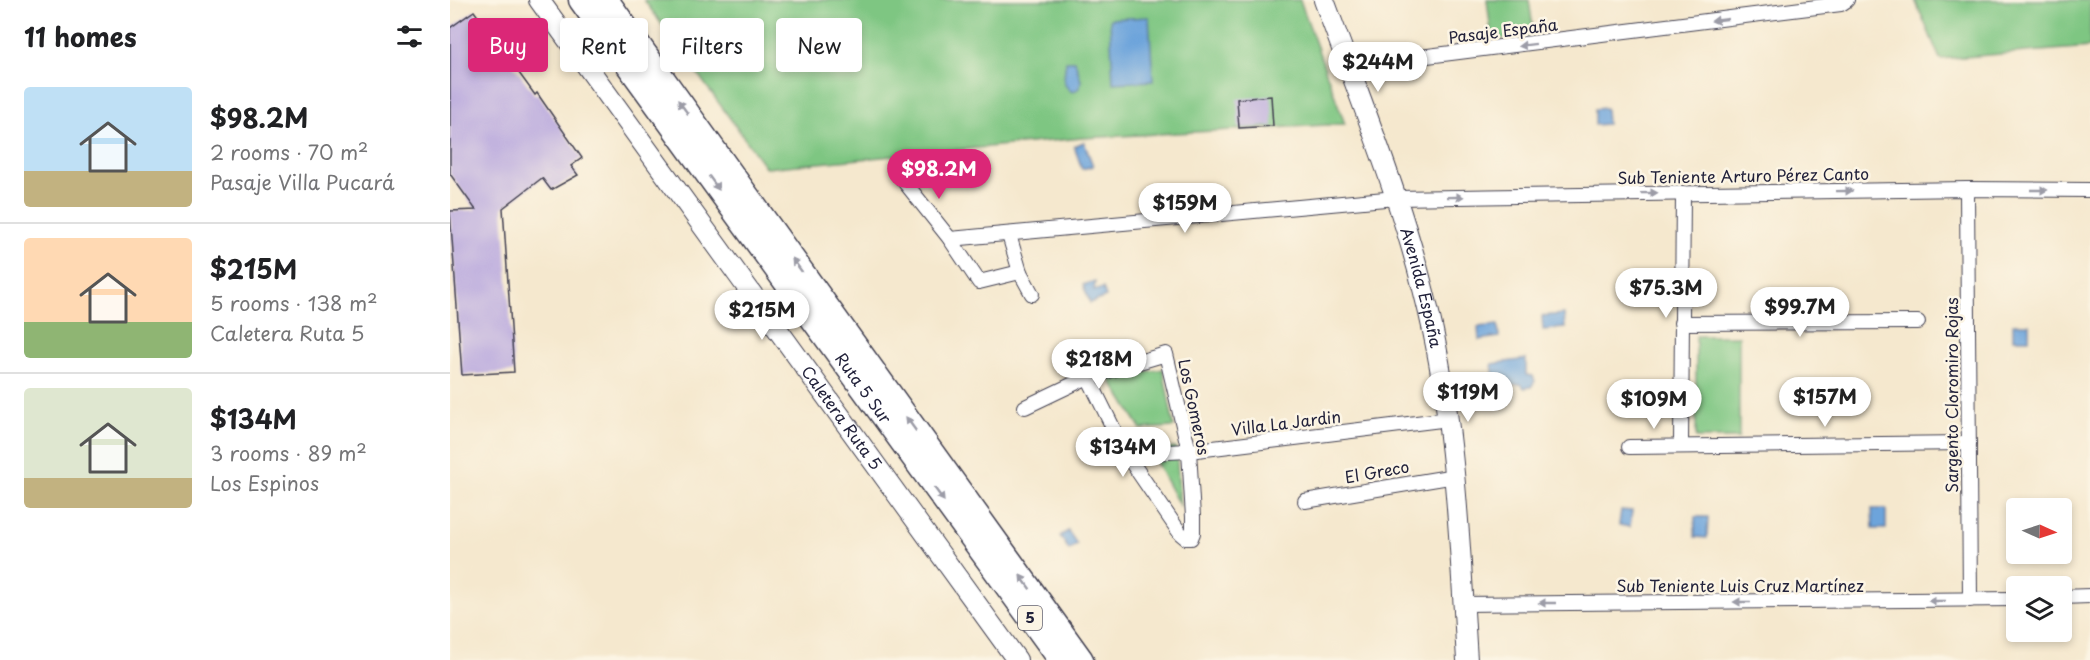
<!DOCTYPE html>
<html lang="en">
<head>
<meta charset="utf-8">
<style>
	:root { --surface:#fff; --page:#f6f6f6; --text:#202124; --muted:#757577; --line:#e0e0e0; --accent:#db2777 }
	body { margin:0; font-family:"Playpen Sans",sans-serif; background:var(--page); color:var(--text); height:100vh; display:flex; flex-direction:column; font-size:22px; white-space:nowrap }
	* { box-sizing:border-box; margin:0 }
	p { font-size:20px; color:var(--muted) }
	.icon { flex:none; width:33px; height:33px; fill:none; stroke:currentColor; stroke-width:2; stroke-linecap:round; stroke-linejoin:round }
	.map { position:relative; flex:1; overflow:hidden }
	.panel { display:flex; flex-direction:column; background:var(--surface); width:450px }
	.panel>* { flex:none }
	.guide { position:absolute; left:18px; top:18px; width:570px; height:54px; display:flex; gap:12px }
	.needle { width:39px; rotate:93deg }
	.buttons { position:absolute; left:1556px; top:498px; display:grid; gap:12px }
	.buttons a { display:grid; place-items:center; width:66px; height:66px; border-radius:6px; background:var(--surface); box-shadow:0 3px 9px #0003; font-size:30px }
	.price { position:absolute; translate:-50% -51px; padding:0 14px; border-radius:21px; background:#fff; color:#222; font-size:20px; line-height:39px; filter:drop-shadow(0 2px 3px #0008) }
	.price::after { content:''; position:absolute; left:50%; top:36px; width:18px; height:14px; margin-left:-9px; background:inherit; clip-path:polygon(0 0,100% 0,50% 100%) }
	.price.selected { background:var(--accent); color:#fff }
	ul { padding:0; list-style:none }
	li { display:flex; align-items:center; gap:18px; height:150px; padding:0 24px }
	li+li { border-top:2px solid var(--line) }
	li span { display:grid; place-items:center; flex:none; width:168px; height:120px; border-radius:6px; color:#555 }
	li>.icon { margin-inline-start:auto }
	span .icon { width:72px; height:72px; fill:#fffc; stroke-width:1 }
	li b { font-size:26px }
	h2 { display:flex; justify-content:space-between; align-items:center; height:72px; padding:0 24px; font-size:26px }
	.tag { padding:0 21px; border-radius:6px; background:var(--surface); box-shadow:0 3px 9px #0003; font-size:21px; line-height:54px }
	.tag.selected { background:var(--accent); color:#fff }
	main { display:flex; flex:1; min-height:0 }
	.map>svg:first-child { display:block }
	.green { fill:#7ec682; stroke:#50745e; stroke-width:1.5 }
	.water { fill:#6da4db; stroke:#48638b; stroke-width:1.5 }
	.building { fill:#b4a3dd }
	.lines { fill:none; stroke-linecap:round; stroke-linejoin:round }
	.street-casing { stroke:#424051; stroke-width:16 }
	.secondary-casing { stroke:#424051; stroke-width:22 }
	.highway-casing { stroke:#424051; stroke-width:27 }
	.street { stroke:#fff; stroke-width:14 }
	.secondary { stroke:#fff; stroke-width:20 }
	.highway { stroke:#fff; stroke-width:24 }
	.oneway { fill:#9c9ca7 }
	.labels { text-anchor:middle; stroke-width:5; stroke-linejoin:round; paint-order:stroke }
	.shield { fill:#fcf5e5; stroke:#63616e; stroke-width:1.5 }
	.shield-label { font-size:15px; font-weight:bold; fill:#22223b }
	.street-label { font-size:16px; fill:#22223b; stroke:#fcf5e5 }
</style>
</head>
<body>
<main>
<section class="panel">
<h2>11 homes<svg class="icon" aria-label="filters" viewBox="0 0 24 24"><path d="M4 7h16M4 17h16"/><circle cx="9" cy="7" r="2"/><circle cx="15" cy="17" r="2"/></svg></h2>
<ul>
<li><span style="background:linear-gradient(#bfe0f5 70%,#c2b280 0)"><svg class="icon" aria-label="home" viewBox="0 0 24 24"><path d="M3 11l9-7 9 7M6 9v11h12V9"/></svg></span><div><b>$98.2M</b><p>2 rooms · 70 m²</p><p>Pasaje Villa Pucará</p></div></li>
<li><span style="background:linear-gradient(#ffd9b3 70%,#8fb573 0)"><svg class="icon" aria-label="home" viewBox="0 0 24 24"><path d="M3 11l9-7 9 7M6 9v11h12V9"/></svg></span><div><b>$215M</b><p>5 rooms · 138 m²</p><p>Caletera Ruta 5</p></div></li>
<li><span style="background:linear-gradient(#dfe7d0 75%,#c2b280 0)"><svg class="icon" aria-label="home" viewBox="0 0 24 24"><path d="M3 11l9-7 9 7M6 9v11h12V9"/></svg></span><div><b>$134M</b><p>3 rooms · 89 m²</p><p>Los Espinos</p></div></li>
</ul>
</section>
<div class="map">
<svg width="1640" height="660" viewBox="0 0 1640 660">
	<rect width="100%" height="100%" fill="#fcf5e5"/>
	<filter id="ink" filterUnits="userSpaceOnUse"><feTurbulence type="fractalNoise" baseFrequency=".0167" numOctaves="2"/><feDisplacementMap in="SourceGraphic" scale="12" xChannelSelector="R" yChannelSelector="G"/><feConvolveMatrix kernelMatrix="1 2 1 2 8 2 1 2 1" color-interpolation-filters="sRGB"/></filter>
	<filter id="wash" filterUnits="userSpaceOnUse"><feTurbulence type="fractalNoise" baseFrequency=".008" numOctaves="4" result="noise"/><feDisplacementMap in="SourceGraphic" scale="24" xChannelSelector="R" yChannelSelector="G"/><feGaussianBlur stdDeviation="1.35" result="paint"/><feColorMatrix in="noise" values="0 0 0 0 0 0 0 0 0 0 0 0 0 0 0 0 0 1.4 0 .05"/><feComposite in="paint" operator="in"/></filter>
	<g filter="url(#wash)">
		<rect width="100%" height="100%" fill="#f5e8ce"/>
		<g class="green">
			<polygon points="194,0 850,0 895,124 632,138 316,168"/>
			<polygon points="1037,0 1079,0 1084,35 1042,40"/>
			<polygon points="1465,0 1640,0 1640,47 1490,59"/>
			<rect x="1246" y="336" width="43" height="102"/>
			<polygon points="713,369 724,427 691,429 659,378"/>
			<polygon points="726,448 730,507 699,449"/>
		</g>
		<g class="water">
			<polygon points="699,17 703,81 663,83 660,19"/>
			<path d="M616 61H625L631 81 629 88 623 92C610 86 615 74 616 61Z"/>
			<polygon points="1156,108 1157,124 1145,125 1145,109"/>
			<polygon points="634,142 643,166 632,169 624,146"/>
			<polygon points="645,281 644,291 653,288 656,297 640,303 633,285"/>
			<polygon points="1114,314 1115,328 1093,330 1092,316"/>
			<rect x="1563" y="324" width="16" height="15"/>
			<polygon points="1048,325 1049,337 1029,340 1028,327"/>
			<polygon points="1076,359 1076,375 1083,376 1085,381 1081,387 1074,388 1071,384 1045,387 1042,364"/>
			<polygon points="1422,509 1436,509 1436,529 1423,529"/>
			<polygon points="1171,510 1182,511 1180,527 1169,525"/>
			<polygon points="1245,517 1258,517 1257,538 1245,537"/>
			<polygon points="618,531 627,544 619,550 610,536"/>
		</g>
		<g id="blocks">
			<g class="building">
				<polygon points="24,11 85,95 87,93 132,158 121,166 128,175 101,190 92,178 53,208 64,372 12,375 0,211 26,210 0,174 0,28"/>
				<polygon points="821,96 823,126 789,128 787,99"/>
			</g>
		</g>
	</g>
	<g filter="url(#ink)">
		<use href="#blocks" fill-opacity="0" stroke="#424051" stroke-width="1.5"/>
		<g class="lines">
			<g class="street-casing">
				<g id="street">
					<polyline points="898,66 1391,4 1397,0"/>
					<polyline points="453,180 500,239"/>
					<polyline points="1517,189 1520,600"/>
					<polyline points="559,235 570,272 529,282 500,239 946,198 1517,189 1640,190"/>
					<polyline points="570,272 582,294"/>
					<polyline points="1231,323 1468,322"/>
					<polyline points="575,407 638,377 716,354 739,451 743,517 743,533 741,538 736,538 730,533 676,454 638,377"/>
					<polyline points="1231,445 1233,193"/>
					<polyline points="1179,447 1519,443"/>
					<polyline points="676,454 739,451 999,419"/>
					<polyline points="855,501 1005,476"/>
					<polyline points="1611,597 1640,596"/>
					<polyline points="1013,604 1566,599"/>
				</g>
			</g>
			<g class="secondary-casing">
				<g id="secondary">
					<path id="s1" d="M89 0 567 660"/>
					<path id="s2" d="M874 0C914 109 959 218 983 331 1006 440 1010 550 1017 660"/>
				</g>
			</g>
			<g class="highway-casing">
				<g id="highway">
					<path id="s3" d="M131 0 611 660"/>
					<polyline points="156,0 631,660"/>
				</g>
			</g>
			<use href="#street" class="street"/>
			<use href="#secondary" class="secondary"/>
			<use href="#highway" class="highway"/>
		</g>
		<defs><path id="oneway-solid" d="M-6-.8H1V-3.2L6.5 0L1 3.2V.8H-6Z" transform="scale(1.5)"/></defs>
		<g class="oneway">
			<use href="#oneway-solid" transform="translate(1270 20) rotate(173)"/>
			<use href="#oneway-solid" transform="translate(1077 45) rotate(173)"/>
			<use href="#oneway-solid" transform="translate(233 107) rotate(-126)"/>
			<use href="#oneway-solid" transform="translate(264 183) rotate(54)"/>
			<use href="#oneway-solid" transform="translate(1589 190)"/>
			<use href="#oneway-solid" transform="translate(1394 191) rotate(-1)"/>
			<use href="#oneway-solid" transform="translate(1199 193) rotate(-1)"/>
			<use href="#oneway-solid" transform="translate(1005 197) rotate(-1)"/>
			<use href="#oneway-solid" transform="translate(347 265) rotate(-126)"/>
			<use href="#oneway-solid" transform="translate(461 424) rotate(-126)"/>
			<use href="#oneway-solid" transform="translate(489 494) rotate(54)"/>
			<use href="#oneway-solid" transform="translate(575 582) rotate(-126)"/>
			<use href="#oneway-solid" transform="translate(1487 601) rotate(180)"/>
			<use href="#oneway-solid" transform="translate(1292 602) rotate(180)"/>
			<use href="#oneway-solid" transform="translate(1097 603) rotate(180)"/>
		</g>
	</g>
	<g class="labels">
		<rect class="shield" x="568" y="606" width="24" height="24" rx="4.5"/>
		<g class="shield-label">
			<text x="580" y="623">5</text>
		</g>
		<g class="street-label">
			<text transform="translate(1053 31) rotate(-7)" y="6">Pasaje España</text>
			<text transform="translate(1293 176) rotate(-1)" y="6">Sub Teniente Arturo Pérez Canto</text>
			<text dy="6" stroke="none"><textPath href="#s2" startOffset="304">Avenida España</textPath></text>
			<text dy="6" stroke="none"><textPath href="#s3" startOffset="480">Ruta 5 Sur</textPath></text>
			<text transform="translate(1502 395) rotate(-90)" y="6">Sargento Cloromiro Rojas</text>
			<text transform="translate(744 407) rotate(78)" y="6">Los Gomeros</text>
			<text dy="6" stroke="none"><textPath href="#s1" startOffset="516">Caletera Ruta 5</textPath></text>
			<text transform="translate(836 423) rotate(-7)" y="6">Villa La Jardin</text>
			<text transform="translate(927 472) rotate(-10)" y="6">El Greco</text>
			<text x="1290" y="592">Sub Teniente Luis Cruz Martínez</text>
		</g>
	</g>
</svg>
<div class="buttons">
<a><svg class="needle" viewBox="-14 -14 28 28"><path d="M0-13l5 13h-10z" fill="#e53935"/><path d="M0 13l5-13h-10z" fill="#757577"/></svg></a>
<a><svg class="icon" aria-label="layers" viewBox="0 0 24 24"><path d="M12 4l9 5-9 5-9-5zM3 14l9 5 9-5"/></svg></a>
</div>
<b class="price" style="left:928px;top:93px">$244M</b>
<b class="price selected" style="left:489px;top:200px">$98.2M</b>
<b class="price" style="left:735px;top:234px">$159M</b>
<b class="price" style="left:1216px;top:319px">$75.3M</b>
<b class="price" style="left:1350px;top:338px">$99.7M</b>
<b class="price" style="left:312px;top:341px">$215M</b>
<b class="price" style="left:649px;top:390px">$218M</b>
<b class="price" style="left:1018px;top:423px">$119M</b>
<b class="price" style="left:1375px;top:428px">$157M</b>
<b class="price" style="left:1204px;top:430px">$109M</b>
<b class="price" style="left:673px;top:478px">$134M</b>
<div class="guide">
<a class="tag selected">Buy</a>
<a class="tag">Rent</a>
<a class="tag">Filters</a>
<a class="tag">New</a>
</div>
</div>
</main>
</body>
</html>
